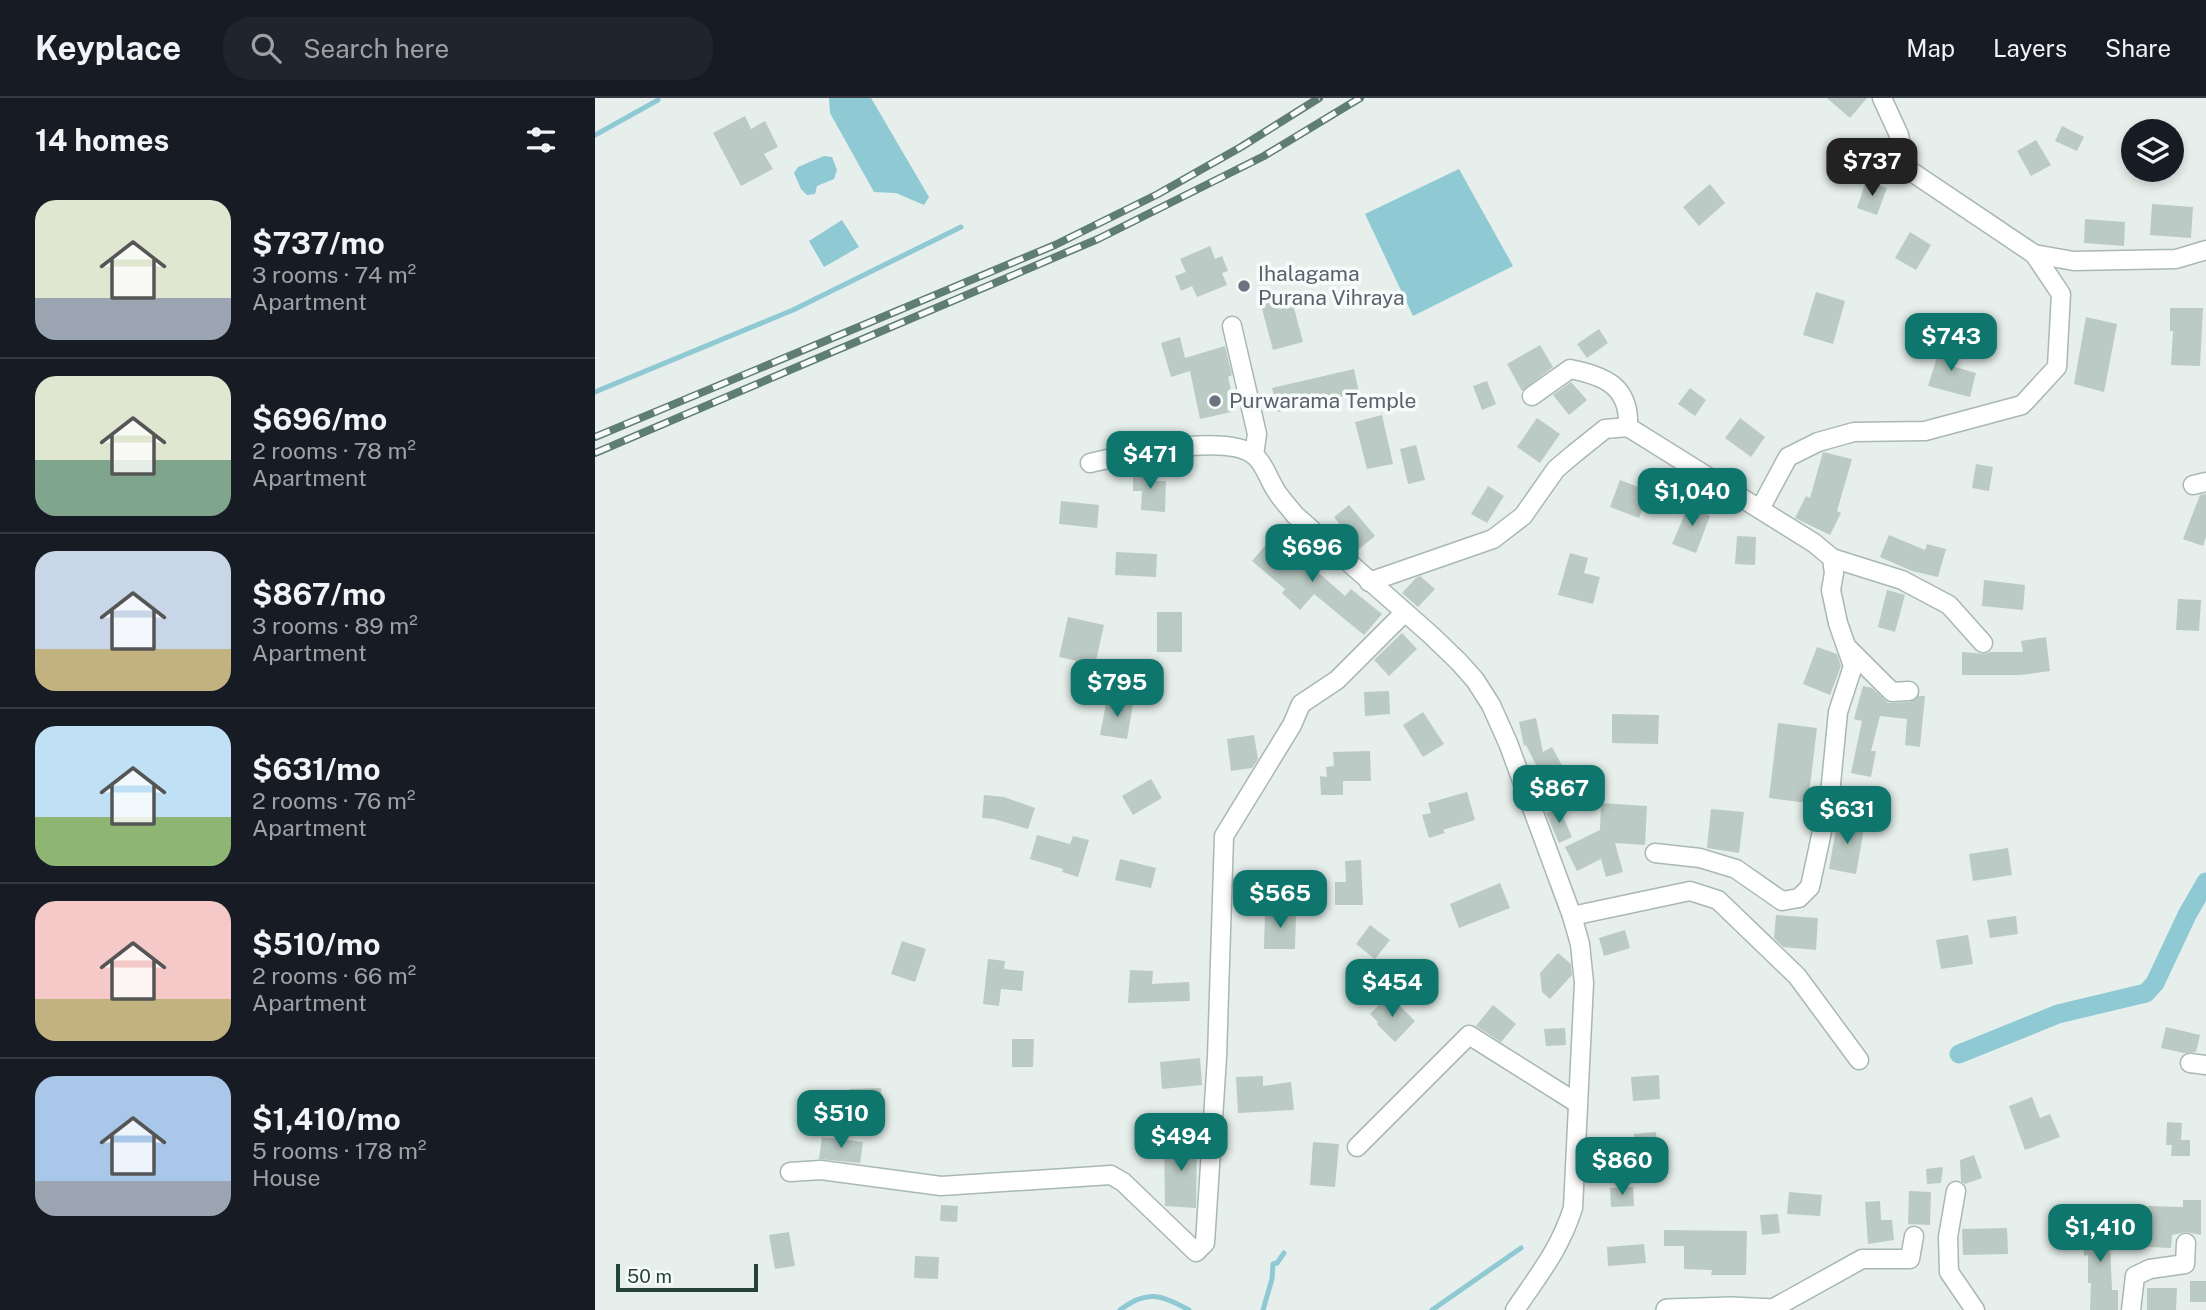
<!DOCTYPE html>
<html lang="en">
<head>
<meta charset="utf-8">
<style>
	:root { --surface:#171b24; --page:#20242c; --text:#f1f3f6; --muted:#9ea1a6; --line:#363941; --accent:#0f766e }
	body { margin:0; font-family:"Public Sans",sans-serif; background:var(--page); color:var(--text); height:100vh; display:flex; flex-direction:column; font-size:26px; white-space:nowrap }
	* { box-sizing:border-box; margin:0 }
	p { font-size:23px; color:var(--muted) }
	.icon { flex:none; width:38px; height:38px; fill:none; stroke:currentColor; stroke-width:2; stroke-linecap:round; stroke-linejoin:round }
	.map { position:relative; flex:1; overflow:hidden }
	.sheet { display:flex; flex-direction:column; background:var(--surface); width:595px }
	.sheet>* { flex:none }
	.tools { position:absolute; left:1526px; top:21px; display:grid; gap:14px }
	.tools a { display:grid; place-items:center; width:63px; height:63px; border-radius:50%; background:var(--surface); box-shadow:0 4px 10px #0003; font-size:35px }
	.scale { position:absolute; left:21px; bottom:18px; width:142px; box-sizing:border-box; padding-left:7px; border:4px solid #24423a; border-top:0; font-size:19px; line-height:24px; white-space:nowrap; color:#24423a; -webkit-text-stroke:5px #f7fbf9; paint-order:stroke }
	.price { position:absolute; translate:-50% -60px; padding:0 16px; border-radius:14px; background:var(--accent); color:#fff; font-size:23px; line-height:46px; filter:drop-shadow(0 2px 4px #0008) }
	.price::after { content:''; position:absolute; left:50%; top:42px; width:21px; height:16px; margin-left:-10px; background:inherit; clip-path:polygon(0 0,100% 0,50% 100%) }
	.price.active { background:#222; color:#fff }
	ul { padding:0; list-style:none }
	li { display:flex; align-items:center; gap:21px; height:175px; padding:0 35px }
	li+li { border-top:2px solid var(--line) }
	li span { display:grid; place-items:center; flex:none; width:196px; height:140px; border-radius:21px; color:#555 }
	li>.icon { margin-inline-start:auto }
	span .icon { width:84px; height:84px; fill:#fffc; stroke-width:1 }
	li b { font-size:30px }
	h2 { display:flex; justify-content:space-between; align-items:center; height:84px; padding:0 35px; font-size:30px }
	header { display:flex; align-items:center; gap:42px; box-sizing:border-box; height:98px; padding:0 35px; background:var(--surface); border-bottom:2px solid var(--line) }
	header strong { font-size:33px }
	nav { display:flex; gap:38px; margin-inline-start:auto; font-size:24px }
	.search { width:490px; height:63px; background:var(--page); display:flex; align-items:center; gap:18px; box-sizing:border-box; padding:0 24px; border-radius:28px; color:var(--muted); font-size:26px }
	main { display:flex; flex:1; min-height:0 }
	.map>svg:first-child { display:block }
	.water { fill:#8ec9d4 }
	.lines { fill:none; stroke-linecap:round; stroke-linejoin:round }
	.stream { stroke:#8ec9d4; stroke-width:5 }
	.canal { stroke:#8ec9d4; stroke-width:19 }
	.building { fill:#bbcac4 }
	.street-casing { stroke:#a8b8b2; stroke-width:21 }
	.secondary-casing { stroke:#a4bbb3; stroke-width:24 }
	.street { stroke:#fff; stroke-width:18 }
	.secondary { stroke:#fff; stroke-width:21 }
	.rail-casing { stroke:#5f7d75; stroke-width:8 }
	.rail { stroke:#f7fbf9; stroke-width:5; stroke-dasharray:16; stroke-linecap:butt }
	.worship-dot { fill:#6b7280; stroke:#f7fbf9; stroke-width:2.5 }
	.labels { text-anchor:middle; stroke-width:7; stroke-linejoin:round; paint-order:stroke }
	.worship-label { font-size:21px; fill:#5b616d; stroke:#f7fbf9; text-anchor:start }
</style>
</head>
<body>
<header>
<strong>Keyplace</strong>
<div class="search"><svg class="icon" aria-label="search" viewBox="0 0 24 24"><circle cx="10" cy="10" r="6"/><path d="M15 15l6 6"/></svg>Search here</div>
<nav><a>Map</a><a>Layers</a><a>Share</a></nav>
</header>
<main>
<section class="sheet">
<h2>14 homes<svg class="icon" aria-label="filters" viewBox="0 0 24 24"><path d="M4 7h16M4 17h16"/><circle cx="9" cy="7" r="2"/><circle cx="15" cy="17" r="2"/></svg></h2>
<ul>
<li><span style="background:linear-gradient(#dfe7d0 70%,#9aa5b1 0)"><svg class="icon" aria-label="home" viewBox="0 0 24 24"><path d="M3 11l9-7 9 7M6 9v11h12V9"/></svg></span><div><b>$737/mo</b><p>3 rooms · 74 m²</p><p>Apartment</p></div></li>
<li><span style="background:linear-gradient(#dfe7d0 60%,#7fa58c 0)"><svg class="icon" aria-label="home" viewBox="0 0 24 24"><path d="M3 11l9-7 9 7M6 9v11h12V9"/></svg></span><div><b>$696/mo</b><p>2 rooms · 78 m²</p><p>Apartment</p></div></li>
<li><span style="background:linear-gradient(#c9d6e8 70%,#c2b280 0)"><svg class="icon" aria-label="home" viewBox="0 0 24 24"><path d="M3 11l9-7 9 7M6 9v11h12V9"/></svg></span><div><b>$867/mo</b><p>3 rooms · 89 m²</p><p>Apartment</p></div></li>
<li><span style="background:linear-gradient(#bfe0f5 65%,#8fb573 0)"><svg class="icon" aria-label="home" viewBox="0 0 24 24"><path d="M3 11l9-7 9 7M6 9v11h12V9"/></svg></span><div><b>$631/mo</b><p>2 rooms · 76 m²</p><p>Apartment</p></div></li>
<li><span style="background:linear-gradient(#f6c9c9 70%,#c2b280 0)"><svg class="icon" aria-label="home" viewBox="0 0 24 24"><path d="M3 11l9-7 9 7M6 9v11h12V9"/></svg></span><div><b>$510/mo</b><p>2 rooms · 66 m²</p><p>Apartment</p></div></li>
<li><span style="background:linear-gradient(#a9c7e8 75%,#9aa5b1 0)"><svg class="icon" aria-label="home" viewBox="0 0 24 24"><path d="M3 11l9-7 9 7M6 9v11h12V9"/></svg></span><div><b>$1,410/mo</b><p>5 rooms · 178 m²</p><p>House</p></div></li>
</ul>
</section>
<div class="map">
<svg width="1611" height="1212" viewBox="0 0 1611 1212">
	<rect width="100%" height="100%" fill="#e6efeb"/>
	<g class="water">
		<polygon points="234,0 276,0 334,99 329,107 301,95 279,94 235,15"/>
		<polygon points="229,58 237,59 242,72 239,81 222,88 220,96 212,97 206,91 199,75 203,69"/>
		<polygon points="864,71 918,168 818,218 770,116"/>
		<polygon points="247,122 264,149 229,169 214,143"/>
	</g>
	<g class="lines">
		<g class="stream">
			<polyline points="0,37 63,2"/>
			<polyline points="0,294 198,212 366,129"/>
			<path d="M525 1212C552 1191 566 1197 594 1212"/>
			<polyline points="668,1212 677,1181 678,1166 682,1165 689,1155"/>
			<polyline points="837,1212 926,1150"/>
		</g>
		<polyline class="canal" points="1364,956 1463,916 1551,895 1560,885 1592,817 1611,784"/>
	</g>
	<g class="building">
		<polygon points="1232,0 1272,0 1255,20"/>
		<polygon points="150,18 156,31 170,23 183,49 169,56 178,71 146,88 118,35"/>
		<polygon points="1467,28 1489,39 1482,53 1460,43"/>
		<polygon points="1441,42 1456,67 1436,78 1422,53"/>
		<polygon points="1271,83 1292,90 1282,117 1262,110"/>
		<polygon points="1115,86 1130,105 1104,128 1088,109"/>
		<polygon points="1557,106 1598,109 1596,140 1555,137"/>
		<polygon points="1490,121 1530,124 1529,148 1489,145"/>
		<polygon points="1315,134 1336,147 1321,172 1300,160"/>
		<polygon points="615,148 620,161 627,158 633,173 627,175 632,187 602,199 597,188 586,193 580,178 591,174 585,161"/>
		<polygon points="1221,194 1250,203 1238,246 1208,237"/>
		<polygon points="696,199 708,244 678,252 666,207"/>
		<polygon points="1575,210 1608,210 1605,268 1576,267 1578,233 1575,233"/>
		<polygon points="1491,219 1522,226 1509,294 1479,286"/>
		<polygon points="1004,231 1013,245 992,260 982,246"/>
		<polygon points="585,239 590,260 630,248 637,277 633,279 641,313 605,321 595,273 576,279 566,245"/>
		<polygon points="1347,243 1363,249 1357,268 1381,275 1375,299 1333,288"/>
		<polygon points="945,247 958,269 927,293 912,266"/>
		<polygon points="759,271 764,295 683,314 677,290"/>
		<polygon points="892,283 901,306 887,312 878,288"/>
		<polygon points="976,284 992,302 974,317 958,297"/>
		<polygon points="1095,290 1111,302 1100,318 1083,306"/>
		<polygon points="787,317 798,366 772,371 760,324"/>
		<polygon points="942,320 965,336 945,365 922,349"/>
		<polygon points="1145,320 1170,339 1156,359 1130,340"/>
		<polygon points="821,347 830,382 813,386 805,351"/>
		<polygon points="1228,354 1257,361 1242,413 1246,415 1235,437 1200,420 1211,398 1215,400"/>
		<polygon points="1381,366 1398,369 1394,393 1377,390"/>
		<polygon points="538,372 559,373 559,383 571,383 570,414 546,412 547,393 538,393"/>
		<polygon points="1025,382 1054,393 1044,420 1015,409"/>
		<polygon points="893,388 909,398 892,425 876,416"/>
		<polygon points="1611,396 1611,439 1608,448 1588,441 1605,397"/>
		<polygon points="1096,402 1110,409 1108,414 1115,418 1101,455 1077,446"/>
		<polygon points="466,403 504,407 502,430 464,426"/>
		<polygon points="754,407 780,438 764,451 739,419"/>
		<polygon points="682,434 703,452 701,455 750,498 756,491 787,516 769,537 719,496 705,512 687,495 690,491 657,463"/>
		<polygon points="1294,437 1330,452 1332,446 1351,451 1343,479 1317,473 1285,459"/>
		<polygon points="1142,438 1161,439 1160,467 1140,466"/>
		<polygon points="521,454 562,456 561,479 520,477"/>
		<polygon points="975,455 993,460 989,475 1005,479 998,506 963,497"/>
		<polygon points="825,478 840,491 823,509 807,495 821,480"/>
		<polygon points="1389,482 1430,487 1428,512 1387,508"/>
		<polygon points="1292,492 1310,497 1300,534 1283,529"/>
		<polygon points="1583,501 1606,502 1604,533 1581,532"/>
		<rect x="562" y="514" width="25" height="40"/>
		<polygon points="473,519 509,527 500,567 464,559"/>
		<polygon points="807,535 822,551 794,578 779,562"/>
		<polygon points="1451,539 1455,573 1425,577 1367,577 1367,554 1390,556 1395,554 1428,554 1426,543"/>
		<polygon points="1222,549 1242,556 1246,568 1235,597 1208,586"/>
		<polygon points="1268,588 1277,590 1293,605 1315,604 1324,598 1330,598 1325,649 1310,647 1312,621 1285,618 1276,653 1281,653 1276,679 1256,675 1267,623 1259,621"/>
		<polygon points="794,593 795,616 770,618 769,594"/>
		<polygon points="512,601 538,606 532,641 505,637"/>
		<polygon points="828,614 849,646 828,659 808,627"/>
		<polygon points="1017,616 1064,617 1063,646 1017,645"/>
		<polygon points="941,620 948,654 957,649 969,671 954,679 954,683 950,685 931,647 929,648 924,624"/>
		<polygon points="1183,625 1222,630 1213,705 1174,700"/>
		<polygon points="659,637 663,661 657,670 636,673 632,641"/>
		<polygon points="775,653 776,683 748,683 748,697 726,697 725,678 732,679 731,669 739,668 738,654"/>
		<polygon points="556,681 567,700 538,717 527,698"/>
		<polygon points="872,694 880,722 848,732 850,735 834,740 827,717 836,715 833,705"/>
		<polygon points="389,697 409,699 440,710 433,731 399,721 387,720"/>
		<polygon points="1006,705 1052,708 1050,747 1020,745 1028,774 1011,779 1006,761 982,773 970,749 1005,732"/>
		<polygon points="964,709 977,739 964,745 951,715"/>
		<polygon points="1116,711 1149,714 1144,755 1112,750"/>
		<polygon points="1243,719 1270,724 1261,776 1234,771"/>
		<polygon points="442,737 475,746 478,738 494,742 483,779 467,774 468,771 435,761"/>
		<polygon points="1413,750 1417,777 1378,783 1374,756"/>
		<polygon points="525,761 561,770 556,790 520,782"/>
		<polygon points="766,762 768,807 740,807 740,784 751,784 750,763"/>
		<polygon points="905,785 915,810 864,830 855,806"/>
		<polygon points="670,813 701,814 700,851 669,851"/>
		<polygon points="1181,817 1223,820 1221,852 1188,849 1179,840"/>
		<polygon points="1421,818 1423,836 1395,840 1392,822"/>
		<polygon points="775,827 795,842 780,861 761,846"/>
		<polygon points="1030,832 1035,850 1009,858 1004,840"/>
		<polygon points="1373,837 1378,866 1346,871 1341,842"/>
		<polygon points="307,843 331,851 320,884 296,876"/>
		<polygon points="963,855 976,866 977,877 955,901 947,894 945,875"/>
		<polygon points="393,861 410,863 409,871 429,873 427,893 406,891 404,908 388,906"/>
		<polygon points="535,872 558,873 557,886 594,884 595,903 533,905"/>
		<polygon points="791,900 799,908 802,905 820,923 800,944 782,926 783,924 775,916"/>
		<polygon points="898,907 921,926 906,944 881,928"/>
		<polygon points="1571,929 1605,937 1601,954 1589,955 1566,950"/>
		<polygon points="970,930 971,947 951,948 949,931"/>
		<polygon points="417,941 439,941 438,969 417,969"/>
		<polygon points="605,960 607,987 567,991 565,964"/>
		<polygon points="1064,977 1065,1001 1038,1003 1036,979"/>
		<polygon points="668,978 668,988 696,984 699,1012 643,1015 641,979"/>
		<polygon points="286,990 287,1006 255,1006 254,991"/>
		<polygon points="1437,999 1445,1020 1455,1016 1465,1039 1430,1052 1414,1008"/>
		<polygon points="1572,1024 1587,1025 1586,1042 1595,1042 1595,1058 1576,1058 1577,1047 1571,1047"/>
		<polygon points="1061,1034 1063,1056 1040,1057 1039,1036"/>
		<polygon points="227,1039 268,1044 265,1065 224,1061"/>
		<polygon points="569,1042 602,1042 601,1110 570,1108"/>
		<polygon points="718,1044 744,1046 740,1089 715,1087"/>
		<polygon points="1379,1057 1387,1080 1370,1086 1366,1083 1365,1062"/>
		<polygon points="1348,1069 1346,1085 1332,1086 1331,1071"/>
		<polygon points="1038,1089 1039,1108 1016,1109 1015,1090"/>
		<polygon points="1314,1093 1336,1094 1335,1127 1313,1126"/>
		<polygon points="1194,1094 1227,1097 1225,1118 1192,1116"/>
		<polygon points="1588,1102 1606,1102 1606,1137 1591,1134 1577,1137 1576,1150 1552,1149 1553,1108 1588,1109"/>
		<polygon points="1285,1103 1286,1122 1297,1122 1299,1142 1273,1146 1270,1104"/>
		<polygon points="346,1107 363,1108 362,1124 345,1123"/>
		<polygon points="1183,1116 1185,1135 1167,1137 1165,1117"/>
		<polygon points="1514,1120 1517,1192 1523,1192 1523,1212 1495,1212 1496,1185 1493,1185 1493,1157 1489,1158 1488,1121"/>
		<polygon points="1412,1130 1413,1156 1368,1157 1367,1131"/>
		<polygon points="1069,1132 1152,1133 1151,1177 1116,1177 1117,1172 1089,1171 1089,1148 1069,1148"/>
		<polygon points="194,1134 200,1168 180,1171 174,1137"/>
		<polygon points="1049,1146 1051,1165 1013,1168 1012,1149"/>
		<polygon points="320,1158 344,1159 343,1181 319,1180"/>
		<rect x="1595" y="1183" width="16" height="21"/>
		<polygon points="1552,1190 1582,1190 1581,1212 1552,1212"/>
	</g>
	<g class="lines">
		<g class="street-casing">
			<g id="street">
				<polyline points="1439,156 1479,163 1581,161 1611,152"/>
				<polyline points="637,228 662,336 659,357"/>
				<path d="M937 298 975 271C1011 278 1035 289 1033 329"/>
				<path d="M495 365C529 357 633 334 660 358 670 367 673 380 680 391 685 400 693 408 700 417L836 537 864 564 880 582 896 607 913 645 977 818 985 846 989 885 978 1110C964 1153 944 1176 920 1212"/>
				<polyline points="1598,387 1611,384"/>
				<polyline points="1165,411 1193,359 1223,344 1259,334 1330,333 1427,307 1462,269 1466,196 1439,156 1311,70 1304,37 1287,0"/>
				<polyline points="1237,460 1307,482 1354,507 1388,545"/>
				<polyline points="774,484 898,441 928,418 961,371 980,355 1010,331 1033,329 1219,445 1237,460 1239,475 1236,492 1243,525 1258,568 1243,614 1235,696 1215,789 1204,800 1187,803 1141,771 1105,760 1060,755"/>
				<polyline points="1254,551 1297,594 1314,593"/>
				<polyline points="977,818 1095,793 1123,802 1202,878 1264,962"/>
				<polyline points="1595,965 1611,967"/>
				<polyline points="762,1049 874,937 982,1005"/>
				<polyline points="195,1074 226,1072 346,1088 516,1077 528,1084 601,1154 610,1145 622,959 629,738 697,627 706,606 742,582 809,515"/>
				<polyline points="1361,1093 1353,1139 1354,1174 1380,1212"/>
				<polyline points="1177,1211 1267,1161 1315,1161 1319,1138"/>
				<polyline points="1536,1212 1540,1178 1555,1171 1590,1166 1591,1145"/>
			</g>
		</g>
		<g class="secondary-casing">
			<polyline id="secondary" points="1072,1212 1136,1210 1179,1212"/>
		</g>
		<use href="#street" class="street"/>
		<use href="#secondary" class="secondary"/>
		<g class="rail-casing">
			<g id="rail">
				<polyline points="0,339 460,147 563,96 646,49 724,0"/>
				<polyline points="0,355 503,141 669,58 765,0"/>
			</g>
		</g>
		<use href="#rail" class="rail"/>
	</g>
	<g class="worship-dot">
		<circle cx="649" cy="188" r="7"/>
		<circle cx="620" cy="303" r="7"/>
	</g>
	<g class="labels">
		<g class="worship-label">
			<text x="663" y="183">Ihalagama<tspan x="663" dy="24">Purana Vihraya</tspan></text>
			<text x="634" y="310">Purwarama Temple</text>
		</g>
	</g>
</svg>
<div class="tools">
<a><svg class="icon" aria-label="layers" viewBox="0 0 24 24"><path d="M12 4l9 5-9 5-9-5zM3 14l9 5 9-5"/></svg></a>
</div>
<div class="scale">50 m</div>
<b class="price active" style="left:1277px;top:100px">$737</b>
<b class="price" style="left:1356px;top:275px">$743</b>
<b class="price" style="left:555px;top:393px">$471</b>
<b class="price" style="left:1097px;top:430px">$1,040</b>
<b class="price" style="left:717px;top:486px">$696</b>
<b class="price" style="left:522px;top:621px">$795</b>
<b class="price" style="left:964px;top:727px">$867</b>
<b class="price" style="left:1252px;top:748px">$631</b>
<b class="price" style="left:685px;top:832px">$565</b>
<b class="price" style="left:797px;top:921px">$454</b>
<b class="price" style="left:246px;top:1052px">$510</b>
<b class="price" style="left:586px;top:1075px">$494</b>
<b class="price" style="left:1027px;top:1099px">$860</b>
<b class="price" style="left:1505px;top:1166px">$1,410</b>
</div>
</main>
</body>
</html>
